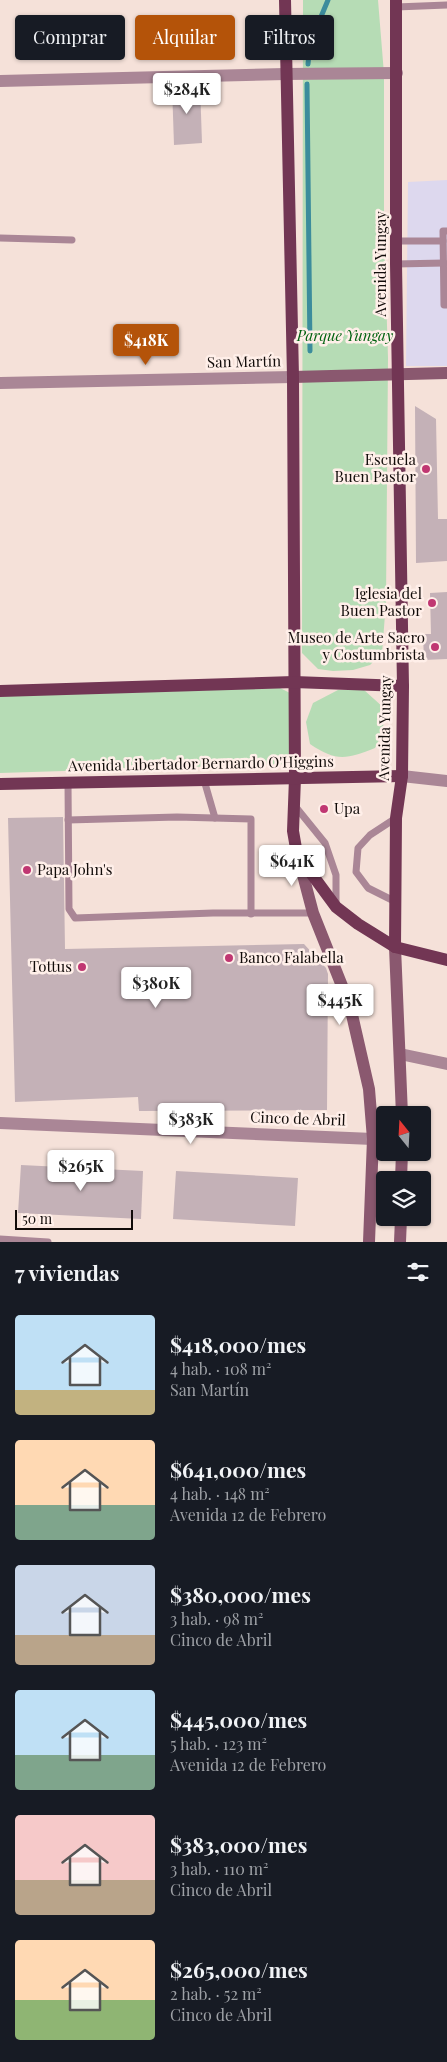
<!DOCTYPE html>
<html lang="es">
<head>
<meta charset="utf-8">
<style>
	:root { --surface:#171b24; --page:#242831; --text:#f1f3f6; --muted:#9ea1a6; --accent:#b45309 }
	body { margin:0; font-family:"Playfair Display",serif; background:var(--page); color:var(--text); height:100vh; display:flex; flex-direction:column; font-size:19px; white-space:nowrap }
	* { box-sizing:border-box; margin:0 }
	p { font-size:16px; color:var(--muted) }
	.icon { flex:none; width:28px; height:28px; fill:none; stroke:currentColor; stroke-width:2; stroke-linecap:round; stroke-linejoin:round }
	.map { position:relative; height:1242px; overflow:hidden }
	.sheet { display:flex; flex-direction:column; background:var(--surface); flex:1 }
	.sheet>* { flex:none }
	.top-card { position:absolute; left:15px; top:15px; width:418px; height:45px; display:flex; gap:10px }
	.needle { width:32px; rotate:342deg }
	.fabs { position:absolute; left:376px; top:1106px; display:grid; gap:10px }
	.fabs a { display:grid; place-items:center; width:55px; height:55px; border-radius:5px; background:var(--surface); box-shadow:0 1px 4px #0004; font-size:25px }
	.scale { position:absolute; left:15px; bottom:12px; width:118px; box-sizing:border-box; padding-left:5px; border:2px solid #110b09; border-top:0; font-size:14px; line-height:18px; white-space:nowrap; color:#110b09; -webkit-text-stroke:4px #ffefe9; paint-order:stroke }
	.price { position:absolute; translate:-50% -42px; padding:0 11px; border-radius:5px; background:#fff; color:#222; font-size:16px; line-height:32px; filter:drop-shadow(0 1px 2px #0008) }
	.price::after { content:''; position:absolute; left:50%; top:30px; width:15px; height:11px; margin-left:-8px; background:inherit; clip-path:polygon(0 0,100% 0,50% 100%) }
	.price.selected { background:var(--accent); color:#fff }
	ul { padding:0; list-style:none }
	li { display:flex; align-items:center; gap:15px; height:125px; padding:0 15px }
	li span { display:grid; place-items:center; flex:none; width:140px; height:100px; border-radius:5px; color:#555 }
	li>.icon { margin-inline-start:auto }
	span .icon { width:60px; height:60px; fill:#fffc; stroke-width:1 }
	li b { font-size:21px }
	h2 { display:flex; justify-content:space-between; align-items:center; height:60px; padding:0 15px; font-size:21px }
	.tag { padding:0 18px; border-radius:5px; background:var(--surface); box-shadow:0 1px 4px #0004; font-size:18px; line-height:45px }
	.tag.selected { background:var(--accent); color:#fff }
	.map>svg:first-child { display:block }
	.commercial { fill:#ddd8ee }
	.green { fill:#b6dcb5 }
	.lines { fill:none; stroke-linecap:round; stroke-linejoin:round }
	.stream { stroke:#3c8c9c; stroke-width:5 }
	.building { fill:#c4b1b7 }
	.lane { stroke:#aa8696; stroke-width:7 }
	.street { stroke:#aa8696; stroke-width:12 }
	.secondary { stroke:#8a586f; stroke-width:12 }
	.primary { stroke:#723654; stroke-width:12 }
	.poi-dot { fill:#c03772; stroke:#ffefe9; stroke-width:2 }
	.labels { text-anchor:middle; stroke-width:5; stroke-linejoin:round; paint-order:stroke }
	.street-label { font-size:15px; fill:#110b09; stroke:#ffefe9 }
	.park-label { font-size:15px; font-style:italic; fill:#006210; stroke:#ffefe9 }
	.poi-label { font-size:15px; fill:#110b09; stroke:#ffefe9; text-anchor:end }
</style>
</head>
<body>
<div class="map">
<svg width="447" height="1242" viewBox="0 0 447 1242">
	<rect width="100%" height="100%" fill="#f5e1d9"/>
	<polygon class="commercial" points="447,180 447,366 406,366 408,182"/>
	<g class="green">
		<polygon points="303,0 378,0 384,74 384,227 388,358 386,602 382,653 370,665 353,670 333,671 318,669 302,653"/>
		<polygon points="280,688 290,693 293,755 288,764 0,773 0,696"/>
		<path d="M338 690H364L384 708 383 732 375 748C347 759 336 762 310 744L306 722 313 703Z"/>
	</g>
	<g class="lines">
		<g class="stream">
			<polyline points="308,64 310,43 328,0"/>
			<polyline points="307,84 310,351"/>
		</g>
	</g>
	<g class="building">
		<polygon points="200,85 202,143 174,145 172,86"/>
		<polygon points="415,406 436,419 438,519 447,519 447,561 416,563"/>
		<polygon points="447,592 447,659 424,660 423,634 431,634 430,593"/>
		<polygon points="63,817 65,949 304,944 326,968 328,974 327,1110 139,1111 138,1097 15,1102 8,818"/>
		<polygon points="21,1165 143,1171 141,1219 18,1213"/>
		<polygon points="176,1171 298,1178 295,1226 173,1219"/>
	</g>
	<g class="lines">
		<g class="lane">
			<polyline points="396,7 447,5"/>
			<polyline points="447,231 443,231 444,305 447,305"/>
			<polyline points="0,238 72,240"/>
			<polyline points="396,241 443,241"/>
			<polyline points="396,264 444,263"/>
			<polyline points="204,780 215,818"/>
			<polyline points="68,783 69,909 75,918 213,913 313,913"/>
			<polyline points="295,806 325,843 336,875 336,906"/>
			<polyline points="396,818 370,835 358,848 356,872 368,888 396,902"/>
			<polyline points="68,820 177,817 251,819 251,914"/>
			<polyline points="0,1239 48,1242"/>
		</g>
		<g class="street">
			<polyline points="0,81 285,74 397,73"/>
			<polyline points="0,383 293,377"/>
			<polyline points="402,776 447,781"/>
			<polyline points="400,1054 447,1064"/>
			<polyline points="0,1123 373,1139 385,1141"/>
		</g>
		<g class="secondary">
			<polyline points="293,377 447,373"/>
			<polyline points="298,856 313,913 350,1006 369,1089 373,1139 369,1242"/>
			<polyline points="395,947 402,1115"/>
			<polyline points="401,1180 402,1152"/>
			<polyline points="400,1242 401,1218"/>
		</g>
		<g class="primary">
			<polyline points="285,0 293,377 295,778 293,831 297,854 336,907 358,924 395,947 447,960"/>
			<polyline points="0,691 294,682 403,686"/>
			<polyline points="0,784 402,776"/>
			<polyline points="395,947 396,818 402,776 403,686 396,264 396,0"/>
		</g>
	</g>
	<g class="poi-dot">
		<circle cx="426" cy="469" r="5"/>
		<circle cx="432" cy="603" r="5"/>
		<circle cx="435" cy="647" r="5"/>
		<circle cx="324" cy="809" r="5"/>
		<circle cx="27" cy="870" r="5"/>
		<circle cx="229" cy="958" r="5"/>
		<circle cx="82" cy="967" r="5"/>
	</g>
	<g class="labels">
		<g class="street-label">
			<text transform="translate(381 264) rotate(-90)" y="5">Avenida Yungay</text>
			<text transform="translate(244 362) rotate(-1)" y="5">San Martín</text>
			<text transform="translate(385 728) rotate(-89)" y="5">Avenida Yungay</text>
			<text transform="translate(201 764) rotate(-1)" y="5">Avenida Libertador Bernardo O'Higgins</text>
			<text transform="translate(298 1119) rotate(2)" y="5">Cinco de Abril</text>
		</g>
		<g class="park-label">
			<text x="345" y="341">Parque Yungay</text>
		</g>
		<g class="poi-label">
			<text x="416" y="465">Escuela<tspan x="416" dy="17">Buen Pastor</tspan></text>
			<text x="422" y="599">Iglesia del<tspan x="422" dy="17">Buen Pastor</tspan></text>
			<text x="425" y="643">Museo de Arte Sacro<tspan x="425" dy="17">y Costumbrista</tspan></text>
			<text x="334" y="814" text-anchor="start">Upa</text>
			<text x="37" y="875" text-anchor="start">Papa John's</text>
			<text x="239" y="963" text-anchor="start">Banco Falabella</text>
			<text x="72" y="972">Tottus</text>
		</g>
	</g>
</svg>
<div class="fabs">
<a><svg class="needle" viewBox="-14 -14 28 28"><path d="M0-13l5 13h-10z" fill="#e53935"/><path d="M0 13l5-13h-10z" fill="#9ea1a6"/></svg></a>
<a><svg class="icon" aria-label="layers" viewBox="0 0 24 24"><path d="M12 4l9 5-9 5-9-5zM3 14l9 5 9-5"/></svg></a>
</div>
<div class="scale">50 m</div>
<b class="price" style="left:187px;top:115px">$284K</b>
<b class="price selected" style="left:146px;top:366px">$418K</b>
<b class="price" style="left:292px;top:887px">$641K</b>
<b class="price" style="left:156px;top:1009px">$380K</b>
<b class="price" style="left:340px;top:1026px">$445K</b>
<b class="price" style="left:191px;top:1145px">$383K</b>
<b class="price" style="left:81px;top:1192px">$265K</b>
<div class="top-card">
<a class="tag">Comprar</a>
<a class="tag selected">Alquilar</a>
<a class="tag">Filtros</a>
</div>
</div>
<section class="sheet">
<h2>7 viviendas<svg class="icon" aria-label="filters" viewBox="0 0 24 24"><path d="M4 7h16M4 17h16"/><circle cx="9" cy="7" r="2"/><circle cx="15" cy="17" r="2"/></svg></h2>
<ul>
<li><span style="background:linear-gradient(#bfe0f5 75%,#c2b280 0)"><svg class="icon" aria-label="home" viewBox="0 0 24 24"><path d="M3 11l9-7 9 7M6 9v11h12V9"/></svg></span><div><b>$418,000/mes</b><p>4 hab. · 108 m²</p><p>San Martín</p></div></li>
<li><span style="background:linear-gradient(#ffd9b3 65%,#7fa58c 0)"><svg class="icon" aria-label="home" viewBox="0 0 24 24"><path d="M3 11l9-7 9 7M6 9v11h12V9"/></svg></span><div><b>$641,000/mes</b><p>4 hab. · 148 m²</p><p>Avenida 12 de Febrero</p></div></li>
<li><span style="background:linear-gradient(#c9d6e8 70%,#b9a48a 0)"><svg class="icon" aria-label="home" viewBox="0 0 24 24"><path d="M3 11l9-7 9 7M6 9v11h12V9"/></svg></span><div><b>$380,000/mes</b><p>3 hab. · 98 m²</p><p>Cinco de Abril</p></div></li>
<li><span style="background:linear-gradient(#bfe0f5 65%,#7fa58c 0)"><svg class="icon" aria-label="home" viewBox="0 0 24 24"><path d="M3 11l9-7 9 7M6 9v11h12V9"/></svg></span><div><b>$445,000/mes</b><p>5 hab. · 123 m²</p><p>Avenida 12 de Febrero</p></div></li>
<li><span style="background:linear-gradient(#f6c9c9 65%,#b9a48a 0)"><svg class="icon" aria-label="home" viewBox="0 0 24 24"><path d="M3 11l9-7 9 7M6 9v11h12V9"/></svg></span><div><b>$383,000/mes</b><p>3 hab. · 110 m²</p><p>Cinco de Abril</p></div></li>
<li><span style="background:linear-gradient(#ffd9b3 60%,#8fb573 0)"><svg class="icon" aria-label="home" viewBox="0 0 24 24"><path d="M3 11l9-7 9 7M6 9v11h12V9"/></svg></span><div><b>$265,000/mes</b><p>2 hab. · 52 m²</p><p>Cinco de Abril</p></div></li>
</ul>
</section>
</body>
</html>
